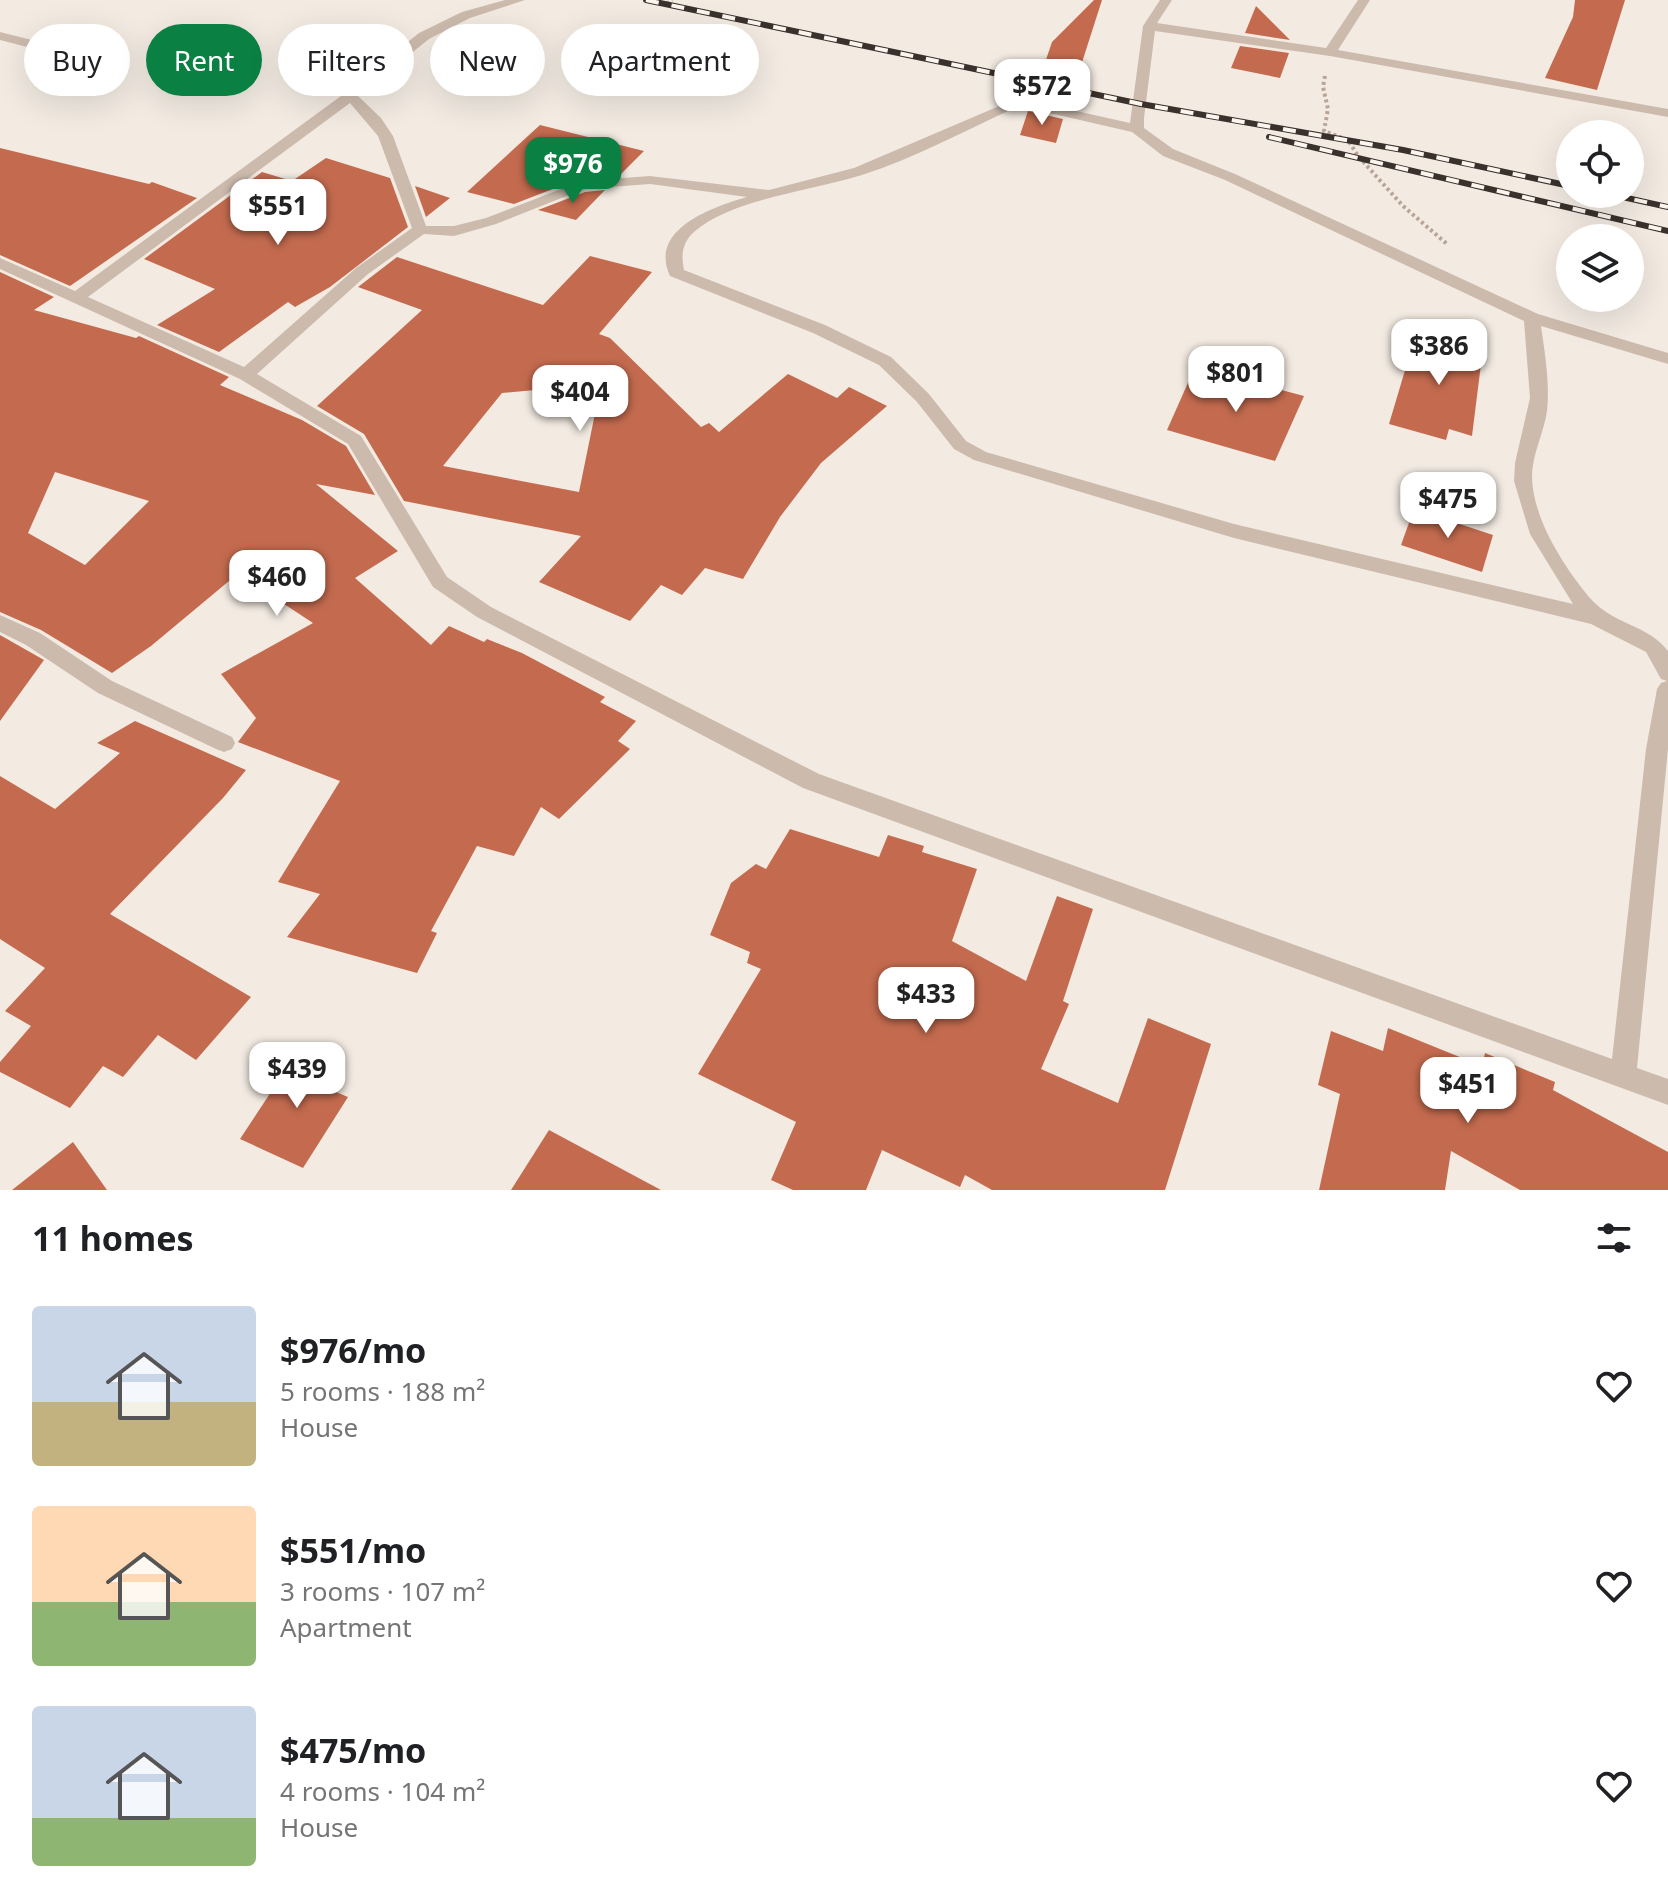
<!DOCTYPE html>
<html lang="en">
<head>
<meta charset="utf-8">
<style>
	:root { --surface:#fff; --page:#f2f2f2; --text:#202124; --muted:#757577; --accent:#0b8043 }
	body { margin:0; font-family:"Noto Sans",sans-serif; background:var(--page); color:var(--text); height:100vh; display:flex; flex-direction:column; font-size:30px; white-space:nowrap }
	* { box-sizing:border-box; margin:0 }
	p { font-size:26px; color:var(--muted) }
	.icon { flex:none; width:44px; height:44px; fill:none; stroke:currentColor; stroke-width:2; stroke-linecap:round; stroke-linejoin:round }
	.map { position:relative; height:1190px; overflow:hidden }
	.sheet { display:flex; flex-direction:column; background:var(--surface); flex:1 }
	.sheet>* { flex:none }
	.hud { position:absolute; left:24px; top:24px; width:800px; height:72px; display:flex; gap:16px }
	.tools { position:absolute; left:1556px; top:120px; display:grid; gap:16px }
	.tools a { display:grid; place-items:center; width:88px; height:88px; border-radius:50%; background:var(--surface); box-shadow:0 8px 32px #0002; font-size:40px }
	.price { position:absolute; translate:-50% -68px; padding:0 18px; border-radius:16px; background:#fff; color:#222; font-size:26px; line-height:52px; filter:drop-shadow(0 2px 4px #0008) }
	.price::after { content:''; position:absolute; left:50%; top:48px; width:24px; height:18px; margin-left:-12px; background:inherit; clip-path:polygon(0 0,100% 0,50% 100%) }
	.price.current { background:var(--accent); color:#fff }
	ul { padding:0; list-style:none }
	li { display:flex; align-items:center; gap:24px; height:200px; padding:0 32px }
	li span { display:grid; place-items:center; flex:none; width:224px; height:160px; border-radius:8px; color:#555 }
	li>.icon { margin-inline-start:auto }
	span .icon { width:96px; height:96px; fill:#fffc; stroke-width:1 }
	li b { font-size:34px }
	h2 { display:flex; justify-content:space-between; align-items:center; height:96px; padding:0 32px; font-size:34px }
	.tag { padding:0 28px; border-radius:36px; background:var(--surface); box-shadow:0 8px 32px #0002; font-size:28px; line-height:72px }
	.tag.current { background:var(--accent); color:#fff }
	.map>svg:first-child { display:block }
	.building { fill:#c46b4f; fill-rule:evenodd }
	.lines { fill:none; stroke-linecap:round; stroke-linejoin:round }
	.path { stroke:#b8a597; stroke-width:4; stroke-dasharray:3 3; stroke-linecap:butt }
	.minor { fill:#ccbbad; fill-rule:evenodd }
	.rail-casing { stroke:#3a302c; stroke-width:6 }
	.rail { stroke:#fbf5ee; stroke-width:4; stroke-dasharray:13; stroke-linecap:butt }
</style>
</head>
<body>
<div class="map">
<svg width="1668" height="1190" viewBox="0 0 1668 1190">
	<rect width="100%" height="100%" fill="#f3ebe2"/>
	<g class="building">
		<polygon points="1094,0 1102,0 1068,106 1033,98 1052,42"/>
		<polygon points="1575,0 1625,0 1597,90 1545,78 1573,17"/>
		<polygon points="1256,6 1290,40 1245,33"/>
		<polygon points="1240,46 1289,53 1280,78 1231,68"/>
		<polygon points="1028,111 1063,119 1056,143 1020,135"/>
		<polygon points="540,125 644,151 620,175 581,178 514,204 467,192"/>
		<polygon points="0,148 149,184 152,182 197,198 70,286 0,255"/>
		<polygon points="326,158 390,178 408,227 330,287 295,307 288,302 219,352 157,325 215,289 144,259 262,172 292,181"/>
		<polygon points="415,186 450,198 426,217"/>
		<polygon points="605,190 576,220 538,210 585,192"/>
		<path d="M590 256 652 272 599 334 610 338 701 427 709 423 719 432 788 374 837 398 849 387 887 406 821 463 780 517 743 579 705 568 682 595 661 585 630 621 539 582 581 536 404 501 364 434 317 406 422 310 358 287 397 257 543 305ZM601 384 579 492 443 466 502 393Z"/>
		<path d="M0 272 54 297 34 310 136 338 139 336 229 377 220 385 302 420 346 446 375 495 316 484 398 551 355 578 431 645 449 626 484 642 487 639 522 653 605 697 600 702 636 721 618 741 630 749 559 819 541 807 514 856 477 846 431 931 437 933 417 973 287 937 320 894 278 882 340 781 238 742 256 718 221 674 313 623 246 579 236 586 229 581 151 646 112 673 41 630 0 612ZM55 472 149 501 85 565 28 533Z"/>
		<polygon points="1417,330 1483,348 1472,436 1449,429 1446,440 1389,424"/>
		<polygon points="1195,367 1304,396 1275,461 1167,430"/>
		<polygon points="1414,509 1493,535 1482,572 1401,545"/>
		<polygon points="0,635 44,660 0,721"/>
		<polygon points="135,721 246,770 223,798 110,914 251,997 196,1060 158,1035 123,1077 103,1066 70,1108 0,1072 0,1062 31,1026 5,1011 45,968 0,939 0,776 55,809 120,753 97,743"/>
		<polygon points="790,829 879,857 888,835 924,846 922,852 977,869 952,941 1026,981 1057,896 1093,909 1063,1001 1069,1004 1041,1069 1118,1103 1148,1018 1211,1044 1165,1190 992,1190 965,1175 960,1187 882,1150 866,1190 793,1190 771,1180 796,1122 698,1074 761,969 747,963 750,952 710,935 731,883 756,864 766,869"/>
		<polygon points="1388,1028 1482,1066 1485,1053 1555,1082 1553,1090 1668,1152 1668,1190 1520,1190 1451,1151 1445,1190 1319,1190 1340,1094 1318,1085 1331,1031 1383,1051"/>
		<polygon points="302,1045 336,1059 319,1085 348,1097 303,1168 240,1139"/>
		<polygon points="549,1130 661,1190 511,1190"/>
		<polygon points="73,1142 107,1190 12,1190"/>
	</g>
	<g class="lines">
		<g class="path">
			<polyline points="667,4 672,0"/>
			<polyline points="1325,76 1323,87 1328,109 1324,131 1348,140 1358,156 1403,206 1447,244"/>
		</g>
		<g class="minor">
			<path d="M505 0H525L470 18 429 39 358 96 381 118 393 136 426 226H454L486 218 582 181 650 176 769 190 854 168 1018 98 1130 123 1143 26 1160 0H1172L1157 23 1326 48 1358 0H1370L1338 50 1668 109V117L1330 56 1155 31 1144 118V128L1173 149 1235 174 1538 314 1668 353V364L1541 326C1545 354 1550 383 1547 411 1544 433 1532 454 1532 477 1533 519 1563 565 1589 597 1614 626 1646 623 1668 651V749L1637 1068 1668 1079V1105L803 788 477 617 433 587 348 444 240 379 0 269V258L75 291 345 93 419 33 462 12ZM350 103 378 136 412 228 356 268 244 367 88 297ZM1019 106 1132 132 1163 156 1225 180 1524 321 1530 398 1515 463 1514 481 1530 534 1573 604 1234 524 986 452 966 441 929 394 891 357 825 325 684 270C681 255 682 243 694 232 731 199 815 190 862 175 915 158 968 129 1019 106ZM650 184 747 197C713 207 648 229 670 276L813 333 879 365 917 402 954 449 974 460 1234 538 1591 624 1646 652 1661 679 1667 681 1661 683 1657 689 1646 749 1612 1059 819 774 491 607 447 577 361 436 257 374 368 274 424 234 454 236 496 224 584 189Z"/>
			<polygon points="0,32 36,41 38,44 31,48 0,40"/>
			<polygon points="0,615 40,633 112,681 232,737 235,743 232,749 224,752 216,749 98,693 26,645 0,632"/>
		</g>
		<g class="rail-casing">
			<g id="rail">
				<polyline points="646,0 1141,104 1403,150 1570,186"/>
				<polyline points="1269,137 1668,231"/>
				<polyline points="1609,194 1668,207"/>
			</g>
		</g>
		<use href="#rail" class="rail"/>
	</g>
</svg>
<div class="tools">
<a><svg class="icon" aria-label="locate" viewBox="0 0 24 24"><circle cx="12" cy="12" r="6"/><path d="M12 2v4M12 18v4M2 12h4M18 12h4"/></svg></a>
<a><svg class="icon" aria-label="layers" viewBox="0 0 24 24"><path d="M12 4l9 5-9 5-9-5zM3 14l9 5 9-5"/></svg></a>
</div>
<b class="price" style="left:1042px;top:127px">$572</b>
<b class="price current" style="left:573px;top:205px">$976</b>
<b class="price" style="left:278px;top:247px">$551</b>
<b class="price" style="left:1439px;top:387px">$386</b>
<b class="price" style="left:1236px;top:414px">$801</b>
<b class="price" style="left:580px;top:433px">$404</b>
<b class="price" style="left:1448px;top:540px">$475</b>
<b class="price" style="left:277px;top:618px">$460</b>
<b class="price" style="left:926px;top:1035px">$433</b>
<b class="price" style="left:297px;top:1110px">$439</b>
<b class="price" style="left:1468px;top:1125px">$451</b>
<div class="hud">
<a class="tag">Buy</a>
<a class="tag current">Rent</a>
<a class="tag">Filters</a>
<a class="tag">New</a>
<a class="tag">Apartment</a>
</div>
</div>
<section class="sheet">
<h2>11 homes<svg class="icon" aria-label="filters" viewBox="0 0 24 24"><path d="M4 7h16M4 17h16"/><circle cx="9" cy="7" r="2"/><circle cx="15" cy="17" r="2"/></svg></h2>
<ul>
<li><span style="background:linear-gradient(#c9d6e8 60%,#c2b280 0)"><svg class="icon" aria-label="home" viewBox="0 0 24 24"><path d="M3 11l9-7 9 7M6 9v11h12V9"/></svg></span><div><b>$976/mo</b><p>5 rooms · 188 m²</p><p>House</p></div><svg class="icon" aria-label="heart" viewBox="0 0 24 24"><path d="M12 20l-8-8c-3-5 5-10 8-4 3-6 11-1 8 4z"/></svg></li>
<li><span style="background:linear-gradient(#ffd9b3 60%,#8fb573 0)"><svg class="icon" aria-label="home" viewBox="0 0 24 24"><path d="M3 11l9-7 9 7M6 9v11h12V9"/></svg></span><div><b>$551/mo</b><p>3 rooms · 107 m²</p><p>Apartment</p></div><svg class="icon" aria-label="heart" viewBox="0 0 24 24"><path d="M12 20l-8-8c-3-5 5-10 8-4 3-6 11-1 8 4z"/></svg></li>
<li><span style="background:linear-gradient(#c9d6e8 70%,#8fb573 0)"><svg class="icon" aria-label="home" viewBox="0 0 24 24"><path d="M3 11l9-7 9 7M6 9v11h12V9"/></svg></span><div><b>$475/mo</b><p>4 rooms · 104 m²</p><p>House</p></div><svg class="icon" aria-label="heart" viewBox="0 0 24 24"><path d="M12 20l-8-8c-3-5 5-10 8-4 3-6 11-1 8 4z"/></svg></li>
</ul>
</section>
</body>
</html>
